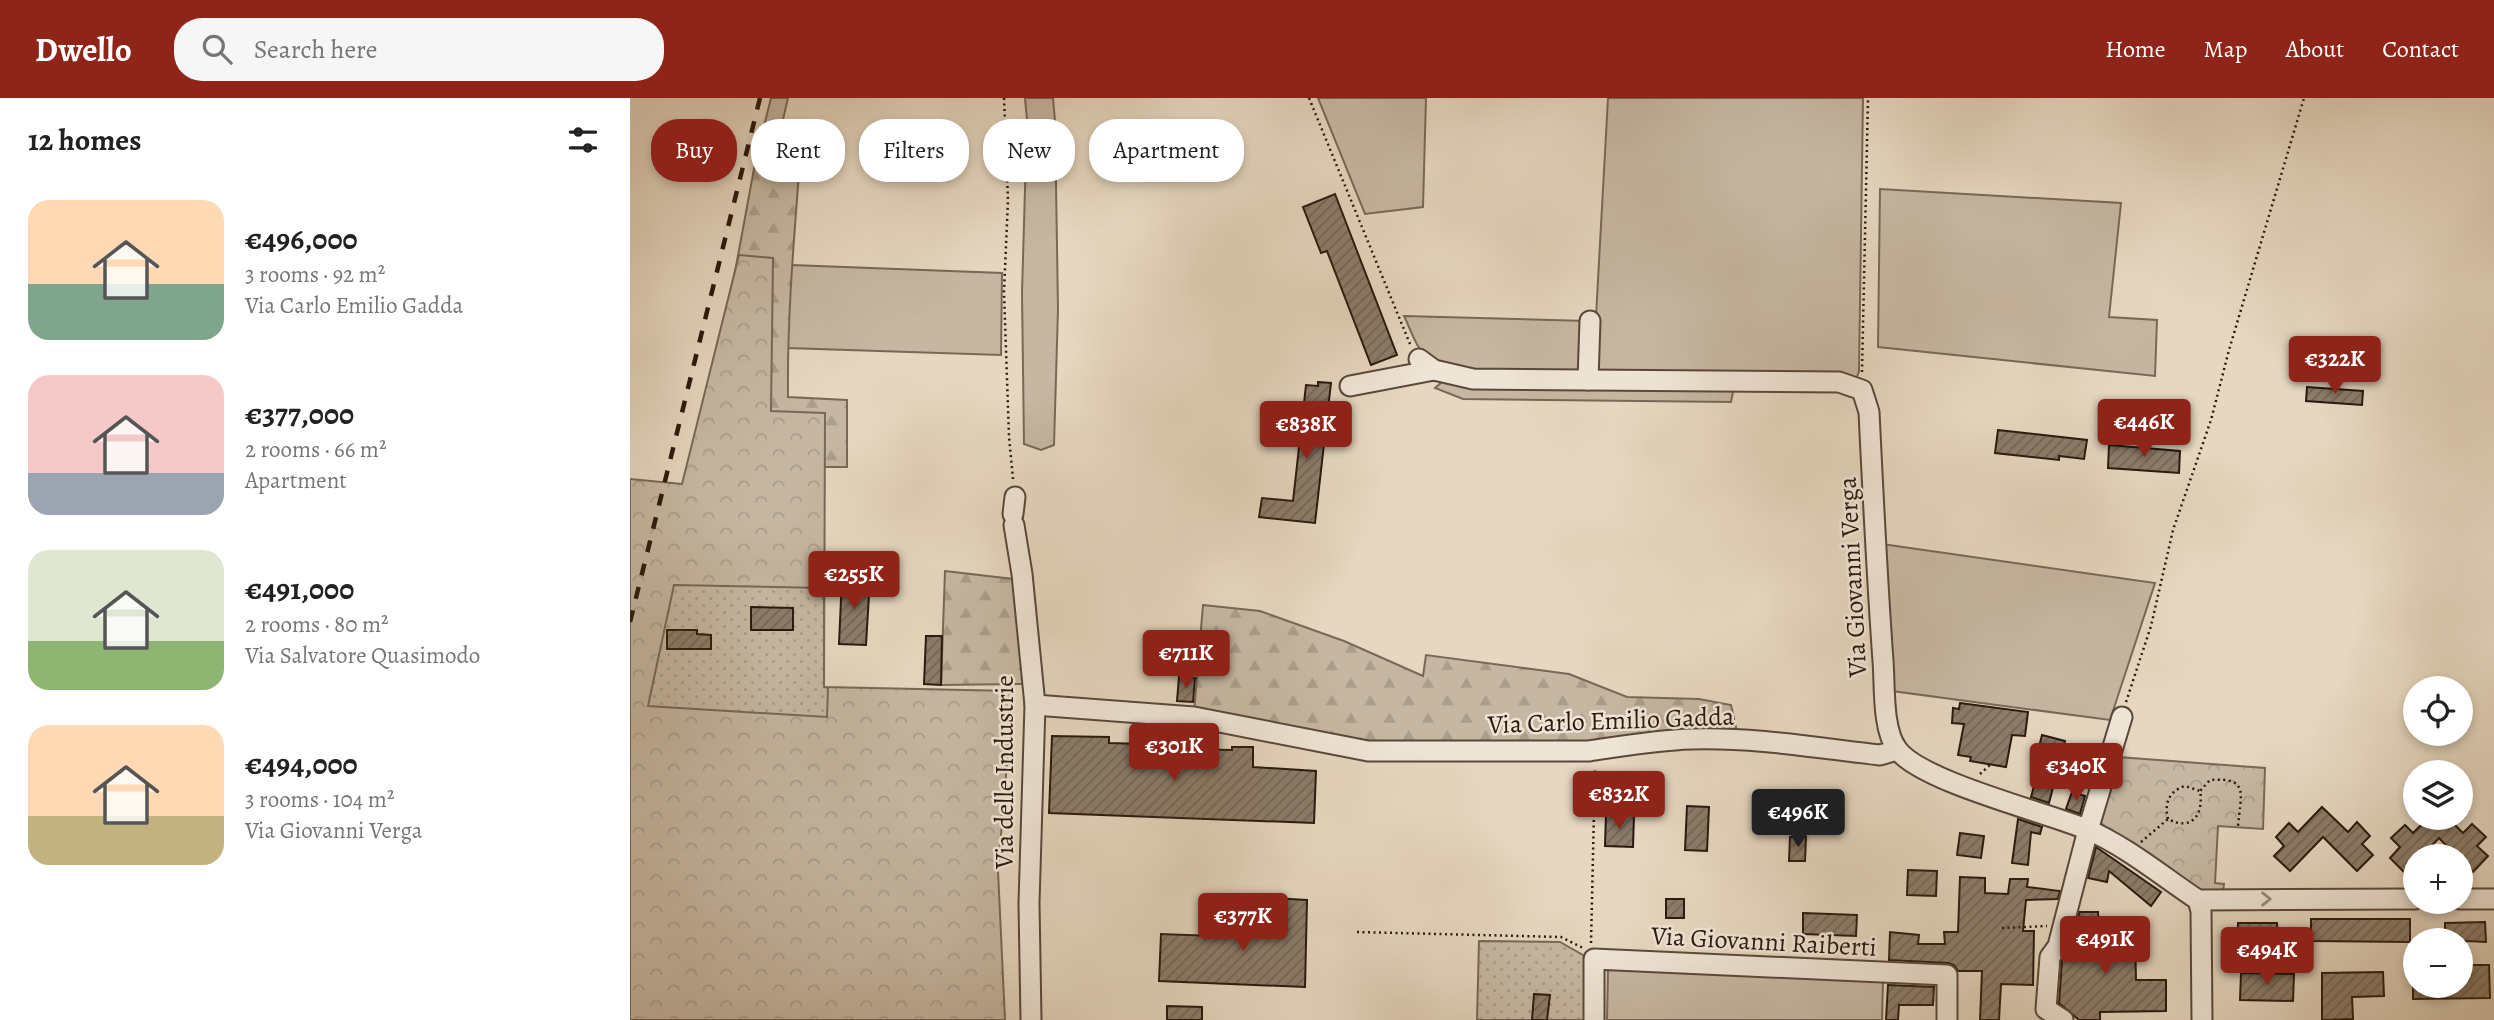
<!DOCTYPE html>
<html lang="en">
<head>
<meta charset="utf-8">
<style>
	:root { --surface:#fff; --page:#f6f6f6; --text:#222; --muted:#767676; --accent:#8f2418 }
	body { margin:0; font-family:Alegreya,serif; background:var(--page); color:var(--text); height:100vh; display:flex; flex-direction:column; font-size:26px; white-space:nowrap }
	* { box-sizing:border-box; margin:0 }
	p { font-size:23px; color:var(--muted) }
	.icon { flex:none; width:38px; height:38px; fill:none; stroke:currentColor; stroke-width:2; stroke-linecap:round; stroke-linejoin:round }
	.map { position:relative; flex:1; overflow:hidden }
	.details { display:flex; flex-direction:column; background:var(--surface); width:630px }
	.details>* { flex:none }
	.top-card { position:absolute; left:21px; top:21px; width:665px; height:63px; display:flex; gap:14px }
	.tools { position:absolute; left:1773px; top:578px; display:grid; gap:14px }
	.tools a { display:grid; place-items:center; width:70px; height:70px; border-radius:50%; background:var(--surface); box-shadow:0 4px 10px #0003; font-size:35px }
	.price { position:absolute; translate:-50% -60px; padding:0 16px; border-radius:7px; background:var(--accent); color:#fff; font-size:23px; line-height:46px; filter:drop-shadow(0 2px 4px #0008) }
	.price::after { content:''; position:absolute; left:50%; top:42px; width:21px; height:16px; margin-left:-10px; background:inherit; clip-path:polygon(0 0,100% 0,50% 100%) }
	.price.selected { background:#222; color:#fff }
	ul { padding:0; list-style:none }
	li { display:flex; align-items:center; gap:21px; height:175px; padding:0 28px }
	li span { display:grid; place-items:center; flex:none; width:196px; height:140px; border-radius:21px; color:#555 }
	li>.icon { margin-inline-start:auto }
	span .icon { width:84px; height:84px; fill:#fffc; stroke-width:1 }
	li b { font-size:30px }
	h2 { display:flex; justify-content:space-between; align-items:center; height:84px; padding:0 28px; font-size:30px }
	.tag { padding:0 24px; border-radius:28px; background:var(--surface); box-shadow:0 4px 10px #0003; font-size:24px; line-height:63px }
	.tag.selected { background:var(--accent); color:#fff }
	header { display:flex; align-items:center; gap:42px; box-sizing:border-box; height:98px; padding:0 35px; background:var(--accent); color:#fff }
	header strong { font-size:33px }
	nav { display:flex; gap:38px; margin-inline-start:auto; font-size:24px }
	.search { width:490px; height:63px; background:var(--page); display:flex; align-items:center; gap:18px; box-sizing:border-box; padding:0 24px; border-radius:28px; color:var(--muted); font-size:26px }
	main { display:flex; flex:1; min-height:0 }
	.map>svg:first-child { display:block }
	.grass { fill:#c6b7a2; stroke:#786858; stroke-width:2 }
	.forest { fill:url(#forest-firs); stroke:#786858; stroke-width:2 }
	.park { fill:url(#park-crowns); stroke:#786858; stroke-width:2 }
	.garden { fill:url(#garden-dots); stroke:#786858; stroke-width:2 }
	.building { fill:url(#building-hatch); stroke:#2a190d; stroke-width:2 }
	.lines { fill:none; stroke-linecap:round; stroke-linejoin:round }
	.minor-casing { stroke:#59483a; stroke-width:23 }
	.path { stroke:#2a190d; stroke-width:2.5; stroke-dasharray:2 3.5; stroke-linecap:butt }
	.minor { stroke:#efe5d6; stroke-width:19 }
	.rail { stroke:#2a190d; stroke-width:4.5; stroke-dasharray:12 12; stroke-linecap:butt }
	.oneway { stroke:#96897c }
	.labels { text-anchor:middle; stroke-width:5; stroke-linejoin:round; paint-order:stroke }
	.street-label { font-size:26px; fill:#2a190d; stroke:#efe5d6 }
</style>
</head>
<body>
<header>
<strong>Dwello</strong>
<div class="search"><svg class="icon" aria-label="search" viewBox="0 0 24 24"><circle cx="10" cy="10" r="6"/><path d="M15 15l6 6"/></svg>Search here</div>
<nav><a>Home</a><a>Map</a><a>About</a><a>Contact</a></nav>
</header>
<main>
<section class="details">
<h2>12 homes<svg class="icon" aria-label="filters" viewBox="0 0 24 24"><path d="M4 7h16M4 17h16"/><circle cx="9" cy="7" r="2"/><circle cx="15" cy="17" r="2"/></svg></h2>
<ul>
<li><span style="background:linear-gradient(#ffd9b3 60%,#7fa58c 0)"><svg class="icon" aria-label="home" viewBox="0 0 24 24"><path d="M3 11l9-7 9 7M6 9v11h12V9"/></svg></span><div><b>€496,000</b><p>3 rooms · 92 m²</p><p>Via Carlo Emilio Gadda</p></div></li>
<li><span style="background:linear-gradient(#f6c9c9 70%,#9aa5b1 0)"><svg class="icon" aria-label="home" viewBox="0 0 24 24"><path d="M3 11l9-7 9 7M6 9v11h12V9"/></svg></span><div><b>€377,000</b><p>2 rooms · 66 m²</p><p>Apartment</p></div></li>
<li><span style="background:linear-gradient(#dfe7d0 65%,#8fb573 0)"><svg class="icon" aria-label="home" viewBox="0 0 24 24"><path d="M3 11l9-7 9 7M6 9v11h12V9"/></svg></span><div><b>€491,000</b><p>2 rooms · 80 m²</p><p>Via Salvatore Quasimodo</p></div></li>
<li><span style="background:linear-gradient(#ffd9b3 65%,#c2b280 0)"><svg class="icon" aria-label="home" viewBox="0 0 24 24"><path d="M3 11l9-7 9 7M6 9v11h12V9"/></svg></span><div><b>€494,000</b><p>3 rooms · 104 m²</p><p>Via Giovanni Verga</p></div></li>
</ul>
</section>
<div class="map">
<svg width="1864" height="922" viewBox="0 0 1864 922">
	<defs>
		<pattern id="forest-firs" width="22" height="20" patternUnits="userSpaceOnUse" patternTransform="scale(1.75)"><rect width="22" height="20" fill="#c6b7a2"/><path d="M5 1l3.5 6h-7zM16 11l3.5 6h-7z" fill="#aa9d8a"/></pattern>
		<pattern id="park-crowns" width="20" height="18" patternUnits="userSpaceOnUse" patternTransform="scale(1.75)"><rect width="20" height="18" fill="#c6b7a2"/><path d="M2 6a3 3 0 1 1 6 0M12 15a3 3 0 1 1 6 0" fill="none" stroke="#aa9d8a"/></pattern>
		<pattern id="garden-dots" width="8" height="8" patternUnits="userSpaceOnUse" patternTransform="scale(1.75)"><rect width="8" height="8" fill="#c6b7a2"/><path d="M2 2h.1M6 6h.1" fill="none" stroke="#aa9d8a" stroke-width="1.8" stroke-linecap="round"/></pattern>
		<pattern id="building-hatch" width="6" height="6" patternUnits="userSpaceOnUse" patternTransform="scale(1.75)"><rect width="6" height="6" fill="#8c7c6a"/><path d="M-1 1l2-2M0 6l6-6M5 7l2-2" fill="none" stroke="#736556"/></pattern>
	</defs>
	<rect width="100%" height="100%" fill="#e6d7c0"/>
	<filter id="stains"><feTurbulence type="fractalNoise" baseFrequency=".00286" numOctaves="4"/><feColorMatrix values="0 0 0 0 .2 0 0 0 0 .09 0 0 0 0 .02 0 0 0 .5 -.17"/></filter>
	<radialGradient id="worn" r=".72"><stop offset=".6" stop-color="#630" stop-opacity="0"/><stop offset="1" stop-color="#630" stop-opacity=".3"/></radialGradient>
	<g class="grass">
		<polygon points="395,0 423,0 425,23 428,211 424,347 411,352 394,346 392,195 397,22"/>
		<polygon points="688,0 796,0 793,109 735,116"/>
		<polygon points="978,0 1233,0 1229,273 1227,279 963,273"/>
		<polygon points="1250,91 1491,105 1479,219 1527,222 1525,278 1248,249"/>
		<polygon points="161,167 372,175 371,257 157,250"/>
		<path d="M774 218 956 223 954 272C922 272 813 280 794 257 785 247 780 230 774 218Z"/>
		<polygon points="812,284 1104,289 1101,304 833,301 805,290"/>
		<polygon points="1252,446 1525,485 1480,622 1262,593"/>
		<polygon points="985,869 1253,883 1252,922 977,922 978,873"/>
	</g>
	<g class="forest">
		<path d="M141 0H158L144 60 170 62C164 141 157 220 158 299L217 302V369H195L42 433 105 174 126 60Z"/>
		<polygon points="315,473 383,481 394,586 311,587"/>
		<polygon points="573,507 630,513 714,543 793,578 796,557 939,576 997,599 1069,601 1101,607 1107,634 961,647 733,647 564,615"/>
	</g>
	<g class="park">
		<polygon points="109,157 143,160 141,313 195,315 194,589 383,593 368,773 375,922 0,922 0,381 52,386"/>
		<polygon points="1488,659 1635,670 1633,731 1588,728 1585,785 1594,786 1593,793 1570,792 1549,784 1468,723"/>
	</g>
	<g class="garden">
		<polygon points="44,487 194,490 194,589 198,590 197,619 18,608"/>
		<polygon points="849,843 930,844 967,865 965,922 847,922"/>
	</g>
	<g class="building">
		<polygon points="705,96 767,257 741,267 697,153 691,155 673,109"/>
		<polygon points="688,284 701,285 685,425 629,419 632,400 663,403 676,287 688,288"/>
		<polygon points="1677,289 1733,293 1732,307 1676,303"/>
		<polygon points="1368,332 1457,342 1454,361 1429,358 1429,362 1365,355"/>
		<polygon points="1479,347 1550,353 1549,375 1478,370"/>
		<polygon points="212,479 240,480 236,547 209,546"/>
		<polygon points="121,509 163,510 163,532 121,532"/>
		<polygon points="37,532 67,532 67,536 81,537 81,551 37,551"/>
		<polygon points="296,538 312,538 311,587 294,586"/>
		<polygon points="549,579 565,580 563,604 547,603"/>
		<polygon points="1330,605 1398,614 1395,638 1382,637 1376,669 1340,663 1341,659 1328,657 1334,626 1322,625 1323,610 1329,611"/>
		<polygon points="1412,637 1435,643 1419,705 1401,699 1410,666 1405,665"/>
		<polygon points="422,638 479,639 479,645 550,647 550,651 602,652 602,649 623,649 623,669 686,673 684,725 419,715"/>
		<polygon points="1454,658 1466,662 1463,674 1450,670"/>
		<polygon points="1442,694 1455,698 1450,716 1436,711"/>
		<polygon points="1057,708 1079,709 1077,753 1055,752"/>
		<polygon points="1692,709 1718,734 1727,724 1740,738 1732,746 1743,757 1727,773 1693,739 1660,773 1644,758 1654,748 1646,739 1659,725 1668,734"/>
		<polygon points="976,716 1004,717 1003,749 975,748"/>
		<polygon points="1799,719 1817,719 1833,735 1842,726 1856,739 1847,748 1858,758 1843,774 1830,762 1830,758 1826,758 1809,740 1792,758 1785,758 1785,764 1775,775 1760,760 1770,749 1761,740 1775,727 1783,735"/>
		<polygon points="1388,721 1412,729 1410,736 1401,734 1398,767 1382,765"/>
		<polygon points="1330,735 1354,738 1351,760 1327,757"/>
		<polygon points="1160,739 1176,739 1175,763 1159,763"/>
		<polygon points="1466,749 1531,794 1521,808 1479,773 1477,784 1458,780"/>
		<polygon points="1278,772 1307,773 1306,798 1277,797"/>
		<polygon points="1330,779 1355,780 1355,795 1378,796 1380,781 1398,781 1397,789 1430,793 1428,801 1396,802 1393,833 1404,833 1403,887 1371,886 1369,922 1350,922 1352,873 1328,873 1324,867 1318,865 1259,862 1260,834 1289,837 1288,846 1315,846 1314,834 1328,834"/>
		<polygon points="640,800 677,802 675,889 529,883 531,836 638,840"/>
		<rect x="1036" y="801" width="18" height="19"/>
		<polygon points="1449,814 1468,814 1469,840 1505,839 1506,882 1536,882 1536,913 1470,914 1470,922 1449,922 1429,905 1432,863 1440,852 1444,835 1448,835"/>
		<polygon points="1173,815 1227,817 1226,838 1173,836"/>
		<polygon points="1681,821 1780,821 1780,844 1681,843"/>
		<polygon points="1855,824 1856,844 1815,842 1815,825"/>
		<polygon points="1608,825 1647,825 1648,846 1608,846"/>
		<polygon points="1830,867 1859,867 1860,900 1783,901 1783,887 1830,887"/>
		<polygon points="1753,874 1754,898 1722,899 1723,921 1692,922 1692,875"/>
		<polygon points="1611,875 1664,876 1663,903 1610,902"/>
		<polygon points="1258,887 1304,889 1303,907 1269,907 1268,922 1256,922"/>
		<polygon points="904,896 920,897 917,922 902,922"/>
		<polygon points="537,908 572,909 572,922 537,922"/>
	</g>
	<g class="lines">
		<g class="minor-casing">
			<g id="minor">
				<path d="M789 261 804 272 843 281 1209 284 1232 292 1239 314C1243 397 1247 480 1253 563 1255 587 1252 631 1267 651 1289 683 1415 714 1456 731 1496 748 1532 778 1568 802L1571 813 1572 922"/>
				<polyline points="958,282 960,223"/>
				<polyline points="720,288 804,272"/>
				<polyline points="383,416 385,399"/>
				<polyline points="384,427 392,476 405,607 399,805 401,922"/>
				<path d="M405 607 564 619 738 653H959C993 648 1027 642 1061 641 1124 639 1188 650 1250 657L1267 652"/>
				<polyline points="1830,801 1864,801"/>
				<polyline points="1568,802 1785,801"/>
				<polyline points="964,922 964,861 1317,877 1317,922"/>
				<polyline points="1433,922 1416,911 1420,859 1428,848 1458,732 1492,619"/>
			</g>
		</g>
		<g class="path">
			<polyline points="374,0 378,102 374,194 379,339 383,381"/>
			<polyline points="679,0 780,246"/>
			<polyline points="1232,274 1238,0"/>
			<polyline points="1496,604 1521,528 1543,432 1581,322 1599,252 1674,0"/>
			<polyline points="1350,676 1360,667"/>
			<path d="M1538 721C1534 705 1539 693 1555 688L1570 693"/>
			<path d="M1511 744 1538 721C1562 734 1574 716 1570 693L1580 682C1621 679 1610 697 1608 729"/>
			<polyline points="1372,830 1417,828"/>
			<polyline points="727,834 931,839 953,850"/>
			<polyline points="961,845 965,669"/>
		</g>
		<use href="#minor" class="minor"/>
		<polyline class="rail" points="0,524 130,0"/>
	</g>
	<defs><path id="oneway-chevron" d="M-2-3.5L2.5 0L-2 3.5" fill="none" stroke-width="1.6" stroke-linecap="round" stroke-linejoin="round" transform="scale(1.75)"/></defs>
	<use class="oneway" href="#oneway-chevron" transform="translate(1636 801)"/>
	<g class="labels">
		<g class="street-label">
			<text transform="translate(1222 479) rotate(-93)" y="9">Via Giovanni Verga</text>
			<text transform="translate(981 622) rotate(-2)" y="9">Via Carlo Emilio Gadda</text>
			<text transform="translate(374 674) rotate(-90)" y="9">Via delle Industrie</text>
			<text transform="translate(1134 843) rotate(3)" y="9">Via Giovanni Raiberti</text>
		</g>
	</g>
	<rect width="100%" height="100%" filter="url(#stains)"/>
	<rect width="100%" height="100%" fill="url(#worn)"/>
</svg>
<div class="tools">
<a><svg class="icon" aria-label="locate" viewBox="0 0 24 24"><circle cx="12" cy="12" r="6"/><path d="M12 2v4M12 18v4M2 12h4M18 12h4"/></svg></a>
<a><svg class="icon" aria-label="layers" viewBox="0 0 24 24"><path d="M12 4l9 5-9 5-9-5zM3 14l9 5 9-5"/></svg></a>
<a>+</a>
<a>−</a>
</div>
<b class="price" style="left:1705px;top:298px">€322K</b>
<b class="price" style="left:1514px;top:361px">€446K</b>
<b class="price" style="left:676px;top:363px">€838K</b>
<b class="price" style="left:224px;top:513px">€255K</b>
<b class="price" style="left:556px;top:592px">€711K</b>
<b class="price" style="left:544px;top:685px">€301K</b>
<b class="price" style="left:1446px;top:705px">€340K</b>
<b class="price" style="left:989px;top:733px">€832K</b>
<b class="price selected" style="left:1168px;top:751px">€496K</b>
<b class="price" style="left:613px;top:855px">€377K</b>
<b class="price" style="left:1475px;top:878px">€491K</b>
<b class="price" style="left:1637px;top:889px">€494K</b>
<div class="top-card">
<a class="tag selected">Buy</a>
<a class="tag">Rent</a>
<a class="tag">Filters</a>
<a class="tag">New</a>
<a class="tag">Apartment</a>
</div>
</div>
</main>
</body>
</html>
